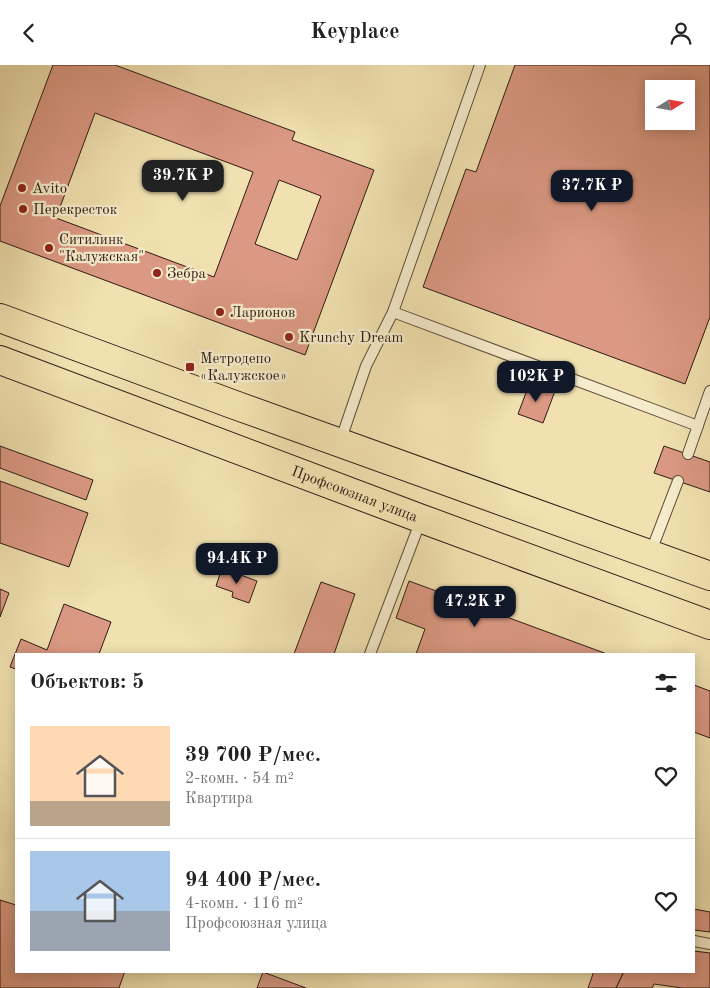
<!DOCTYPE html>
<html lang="ru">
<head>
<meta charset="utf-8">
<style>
	:root { --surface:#fff; --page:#f2f2f2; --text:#222; --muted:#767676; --line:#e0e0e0; --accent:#111827 }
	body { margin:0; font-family:"Old Standard TT",serif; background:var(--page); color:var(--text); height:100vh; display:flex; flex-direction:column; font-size:19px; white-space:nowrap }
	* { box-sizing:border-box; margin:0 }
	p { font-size:16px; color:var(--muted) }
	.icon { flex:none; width:28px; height:28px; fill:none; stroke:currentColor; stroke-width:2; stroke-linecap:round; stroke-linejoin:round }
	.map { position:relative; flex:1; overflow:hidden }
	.sheet { position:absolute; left:15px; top:588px; width:680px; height:320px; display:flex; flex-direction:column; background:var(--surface); border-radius:0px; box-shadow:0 2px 12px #0003 }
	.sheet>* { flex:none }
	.needle { width:32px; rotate:79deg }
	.buttons { position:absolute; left:645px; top:15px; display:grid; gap:10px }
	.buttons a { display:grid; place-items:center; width:50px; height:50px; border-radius:0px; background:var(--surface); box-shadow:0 2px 12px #0003; font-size:25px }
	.price { position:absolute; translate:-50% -42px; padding:0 11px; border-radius:10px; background:var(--accent); color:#fff; font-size:16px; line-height:32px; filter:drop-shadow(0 1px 2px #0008) }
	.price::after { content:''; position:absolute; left:50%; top:30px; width:15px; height:11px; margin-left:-8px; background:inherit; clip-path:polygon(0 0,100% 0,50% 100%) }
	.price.on { background:#222; color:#fff }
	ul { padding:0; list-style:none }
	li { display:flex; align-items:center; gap:15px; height:125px; padding:0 15px }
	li+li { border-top:1px solid var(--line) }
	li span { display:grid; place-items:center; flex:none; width:140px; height:100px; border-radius:0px; color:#555 }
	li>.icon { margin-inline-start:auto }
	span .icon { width:60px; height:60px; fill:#fffc; stroke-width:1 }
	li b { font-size:21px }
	h2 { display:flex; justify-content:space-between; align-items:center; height:60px; padding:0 15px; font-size:21px }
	header { display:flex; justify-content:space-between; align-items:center; height:65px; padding:0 15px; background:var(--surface); font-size:22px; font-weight:600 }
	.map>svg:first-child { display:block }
	.building { fill:#db9983; stroke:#2e1c14; fill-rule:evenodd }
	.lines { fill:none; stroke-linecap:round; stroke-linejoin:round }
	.service-casing { stroke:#5f4d3b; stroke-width:12 }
	.primary-casing { stroke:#2e1c14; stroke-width:30 }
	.service { stroke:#f6eccc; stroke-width:10 }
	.primary { stroke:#f1e1b0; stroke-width:28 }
	.poi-dot { fill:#8f2418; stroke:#f6eccc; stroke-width:2 }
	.labels { text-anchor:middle; stroke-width:4.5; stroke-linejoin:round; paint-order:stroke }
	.poi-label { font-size:15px; fill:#2e1c14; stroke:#f6eccc; text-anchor:start }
	.street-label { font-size:15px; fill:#2e1c14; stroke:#f6eccc }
</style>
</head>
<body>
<header><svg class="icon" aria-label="back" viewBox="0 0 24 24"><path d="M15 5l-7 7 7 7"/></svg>Keyplace<svg class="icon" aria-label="person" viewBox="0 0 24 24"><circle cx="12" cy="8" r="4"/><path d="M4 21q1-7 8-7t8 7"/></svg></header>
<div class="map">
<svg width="710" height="923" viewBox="0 0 710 923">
	<rect width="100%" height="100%" fill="#f1e1b0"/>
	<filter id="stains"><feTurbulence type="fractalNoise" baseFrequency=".004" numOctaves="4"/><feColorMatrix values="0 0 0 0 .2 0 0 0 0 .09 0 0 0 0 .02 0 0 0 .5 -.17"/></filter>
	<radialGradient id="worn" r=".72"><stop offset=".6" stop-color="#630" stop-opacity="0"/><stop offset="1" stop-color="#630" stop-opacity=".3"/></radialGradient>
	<g class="building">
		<path d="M53 0H115L295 67 292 75 374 105 305 290 0 176V141ZM95 48 253 107 214 212 56 153ZM279 115 321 131 297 195 255 179Z"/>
		<path d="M515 0H710V252L685 319 423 222 466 104 476 107ZM654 24H686V56H654Z"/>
		<polygon points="530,317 555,326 543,358 518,349"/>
		<polygon points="0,381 93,415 86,435 0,403"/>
		<polygon points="664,381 710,397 710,427 654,408"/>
		<polygon points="0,416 88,448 69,502 0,478"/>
		<polygon points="222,503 257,516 249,538 232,532 233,527 216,521"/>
		<polygon points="409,516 607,589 416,589 425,564 396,553"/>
		<polygon points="321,517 355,529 334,589 294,589"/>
		<polygon points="0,524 9,528 0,552"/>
		<polygon points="64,539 111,557 99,589 16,589 16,604 10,602 21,574 47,585"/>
		<polygon points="694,620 710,626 710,673 694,667"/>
		<polygon points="0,835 16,840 16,906 125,906 119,923 0,923"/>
		<polygon points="694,844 710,847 710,867 694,865"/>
		<polygon points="694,886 710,888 710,923 682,923 654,919 652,923 616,923 624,906 694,906"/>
		<polygon points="594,906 624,906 616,923 588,923"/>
		<polygon points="263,907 306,923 257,923"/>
	</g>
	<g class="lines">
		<g class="service-casing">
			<g id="service">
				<polyline points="393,247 698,361"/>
				<polyline points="340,377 366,301 393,247 480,0"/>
				<polyline points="688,389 710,326"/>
				<polyline points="650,489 678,416"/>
				<polyline points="370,589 421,455"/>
				<polyline points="694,876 710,879"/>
			</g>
		</g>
		<g class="primary-casing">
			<g id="primary">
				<polyline points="0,253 232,339 710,511"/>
				<path id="s1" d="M0 295 422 454 710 560"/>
			</g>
		</g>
		<use href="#service" class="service"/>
		<use href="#primary" class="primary"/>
	</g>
	<g class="poi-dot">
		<circle cx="22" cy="123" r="5"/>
		<circle cx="23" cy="144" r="5"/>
		<circle cx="49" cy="183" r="5"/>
		<circle cx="157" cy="208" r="5"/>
		<circle cx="220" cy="247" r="5"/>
		<circle cx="289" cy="272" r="5"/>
		<rect x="185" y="297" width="10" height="10" rx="2.5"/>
	</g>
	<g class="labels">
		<g class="poi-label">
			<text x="32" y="128">Avito</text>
			<text x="33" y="149">Перекресток</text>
			<text x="59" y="179">Ситилинк<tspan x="59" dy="17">"Калужская"</tspan></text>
			<text x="167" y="213">Зебра</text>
			<text x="230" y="252">Ларионов</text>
			<text x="299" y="277">Krunchy Dream</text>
			<text x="200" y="298">Метродепо<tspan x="200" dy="17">«Калужское»</tspan></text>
		</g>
		<g class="street-label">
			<text dy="5" stroke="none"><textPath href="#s1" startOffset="379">Профсоюзная улица</textPath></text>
		</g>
	</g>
	<rect width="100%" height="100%" filter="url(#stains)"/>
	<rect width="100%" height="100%" fill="url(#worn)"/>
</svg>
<div class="buttons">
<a><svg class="needle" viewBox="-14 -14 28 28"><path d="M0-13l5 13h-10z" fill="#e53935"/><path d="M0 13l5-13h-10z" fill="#767676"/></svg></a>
</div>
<b class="price on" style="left:183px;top:137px">39.7K ₽</b>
<b class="price" style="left:592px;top:147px">37.7K ₽</b>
<b class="price" style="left:536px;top:338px">102K ₽</b>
<b class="price" style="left:237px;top:520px">94.4K ₽</b>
<b class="price" style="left:475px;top:563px">47.2K ₽</b>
<section class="sheet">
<h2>Объектов: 5<svg class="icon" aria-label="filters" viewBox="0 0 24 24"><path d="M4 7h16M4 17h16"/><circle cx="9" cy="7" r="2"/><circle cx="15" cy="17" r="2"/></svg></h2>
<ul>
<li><span style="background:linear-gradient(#ffd9b3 75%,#b9a48a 0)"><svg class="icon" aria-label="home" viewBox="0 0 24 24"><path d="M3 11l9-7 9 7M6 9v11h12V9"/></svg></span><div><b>39 700 ₽/мес.</b><p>2-комн. · 54 m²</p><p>Квартира</p></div><svg class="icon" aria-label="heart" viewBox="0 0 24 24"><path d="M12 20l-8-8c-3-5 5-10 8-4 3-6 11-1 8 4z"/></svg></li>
<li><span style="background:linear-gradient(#a9c7e8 60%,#9aa5b1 0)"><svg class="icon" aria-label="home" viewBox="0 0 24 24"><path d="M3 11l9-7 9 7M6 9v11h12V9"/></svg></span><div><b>94 400 ₽/мес.</b><p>4-комн. · 116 m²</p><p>Профсоюзная улица</p></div><svg class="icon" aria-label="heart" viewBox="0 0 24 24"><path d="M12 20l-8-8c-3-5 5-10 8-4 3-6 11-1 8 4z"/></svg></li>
</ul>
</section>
</div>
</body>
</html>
